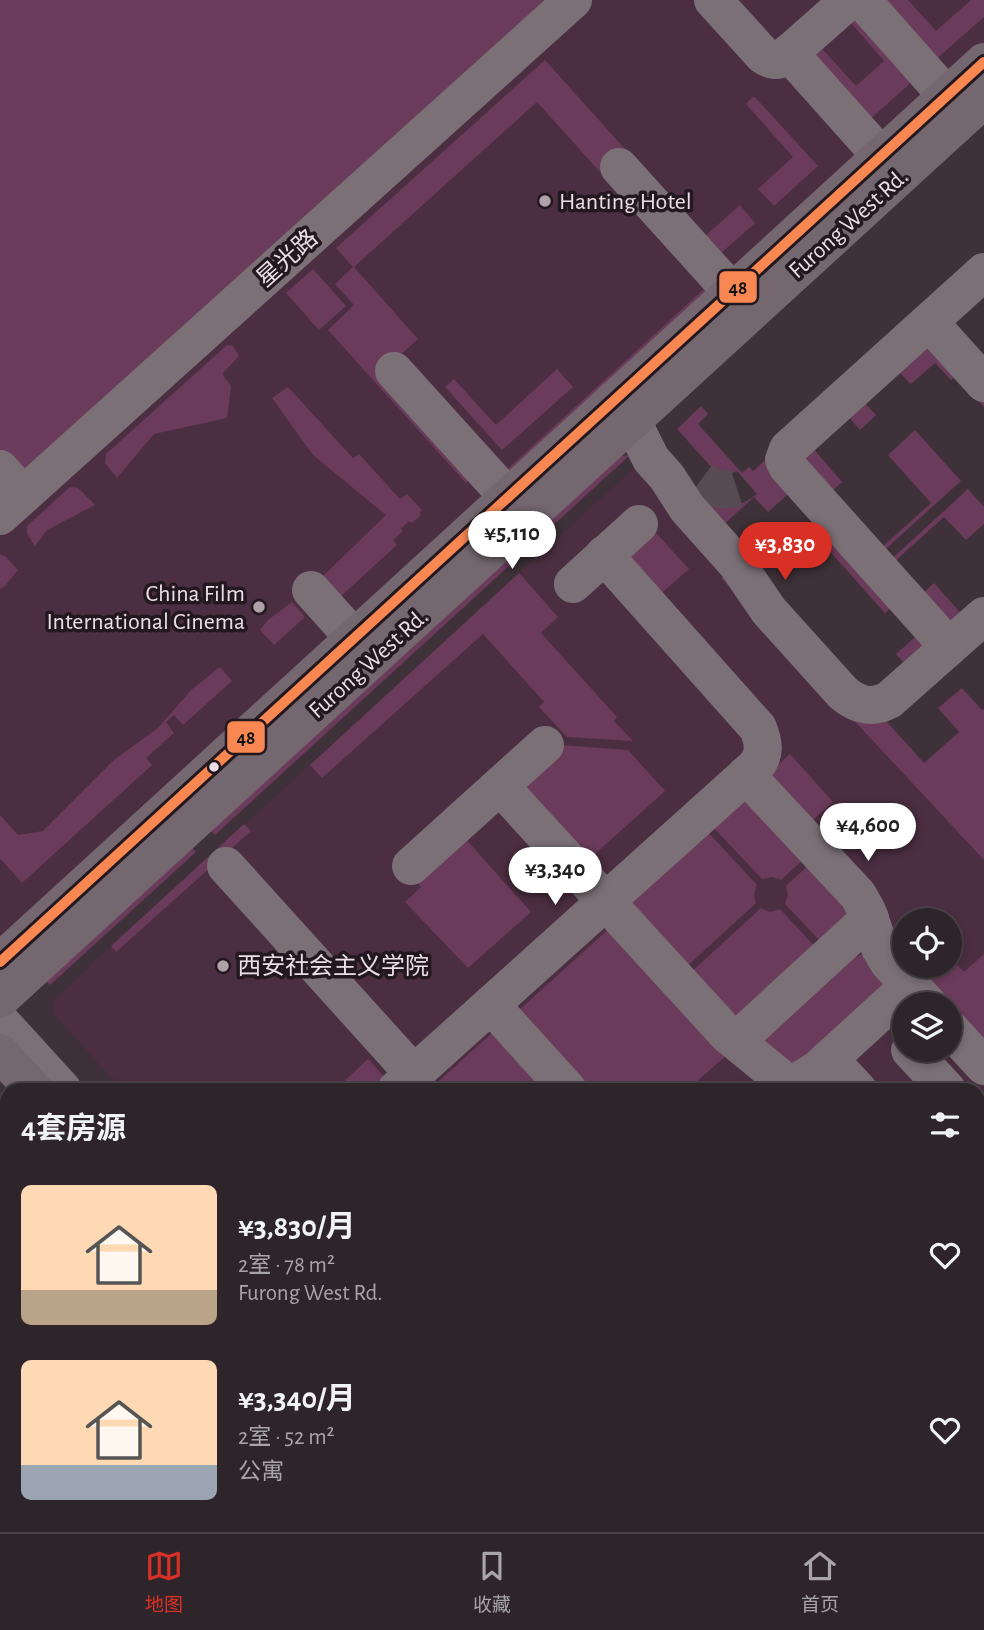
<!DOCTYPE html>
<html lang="zh">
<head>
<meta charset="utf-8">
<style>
	:root { --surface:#2e252b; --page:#362d33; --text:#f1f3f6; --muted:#a7a5a9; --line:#494247; --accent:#d93025 }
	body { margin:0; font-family:"Alegreya Sans","Noto Sans SC",sans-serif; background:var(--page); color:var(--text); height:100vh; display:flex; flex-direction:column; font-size:26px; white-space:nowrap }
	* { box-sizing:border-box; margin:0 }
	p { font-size:23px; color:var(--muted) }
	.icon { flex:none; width:38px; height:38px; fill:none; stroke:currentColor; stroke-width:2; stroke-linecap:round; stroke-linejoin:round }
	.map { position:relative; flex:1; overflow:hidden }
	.side { position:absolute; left:0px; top:1083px; width:985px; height:450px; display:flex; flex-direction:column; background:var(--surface); border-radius:21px 21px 0 0; box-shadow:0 4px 10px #0003,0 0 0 2px var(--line) }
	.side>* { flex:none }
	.tools { position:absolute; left:892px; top:908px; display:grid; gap:14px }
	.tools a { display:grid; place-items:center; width:70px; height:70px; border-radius:50%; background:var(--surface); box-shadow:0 4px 10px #0003,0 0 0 2px var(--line); font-size:35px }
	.price { position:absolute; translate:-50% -60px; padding:0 16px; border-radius:24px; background:#fff; color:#222; font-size:23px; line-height:46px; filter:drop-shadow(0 2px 4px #0008) }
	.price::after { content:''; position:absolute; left:50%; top:42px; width:21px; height:16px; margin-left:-10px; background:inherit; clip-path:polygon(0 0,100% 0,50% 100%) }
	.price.selected { background:var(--accent); color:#fff }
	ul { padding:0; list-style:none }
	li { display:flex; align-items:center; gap:21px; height:175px; padding:0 21px }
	li span { display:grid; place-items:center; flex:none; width:196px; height:140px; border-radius:10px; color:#555 }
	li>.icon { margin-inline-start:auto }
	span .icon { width:84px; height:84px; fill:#fffc; stroke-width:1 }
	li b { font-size:30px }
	h2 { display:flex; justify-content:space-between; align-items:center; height:84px; padding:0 21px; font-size:30px }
	.dock { display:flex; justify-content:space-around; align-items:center; height:98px; border-top:2px solid var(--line); background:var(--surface); font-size:19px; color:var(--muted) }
	.dock a { display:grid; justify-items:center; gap:4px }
	.dock .selected { color:var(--accent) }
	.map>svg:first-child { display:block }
	.built { fill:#4b2e41; fill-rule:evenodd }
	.green { fill:#6b3b5b }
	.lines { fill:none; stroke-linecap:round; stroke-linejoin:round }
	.minor-tunnel { stroke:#584b53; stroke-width:38; stroke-dasharray:38 19; stroke-linecap:butt }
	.minor { stroke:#7b7076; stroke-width:38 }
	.major { stroke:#75676f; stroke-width:38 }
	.bus-1-casing { stroke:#23181f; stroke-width:16 }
	.bus-1 { stroke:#f88751; stroke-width:10 }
	.poi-dot { fill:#b0a1a9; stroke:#23181f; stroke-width:2.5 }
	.bus-dot { fill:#eddde6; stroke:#23181f; stroke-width:2.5 }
	.labels { text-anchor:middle; stroke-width:7; stroke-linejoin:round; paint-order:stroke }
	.poi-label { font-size:24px; fill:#eddde6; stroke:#23181f; text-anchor:start }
	.street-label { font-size:24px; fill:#eddde6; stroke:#23181f }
	.line-badge { stroke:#23181f; stroke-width:2.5 }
	.pale-badge-label { font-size:19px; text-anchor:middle; font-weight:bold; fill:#111 }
</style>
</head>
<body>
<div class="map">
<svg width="984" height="1532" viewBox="0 0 984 1532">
	<rect width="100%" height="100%" fill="#3e3139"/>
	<g class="built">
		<polygon points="0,0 984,0 984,44 0,943"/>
		<path d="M636 466 730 570 721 578 984 860V1404L980 1400 978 1401V1090H122L53 1013 52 1004 53 1001 92 964 91 963 112 946ZM905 920H950V966H905ZM905 1004H950V1050H905Z"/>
	</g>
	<g class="green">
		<polygon points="0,0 573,0 0,516"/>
		<polygon points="879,0 908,0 936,31 971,0 984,0 984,17 934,61"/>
		<polygon points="847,12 915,79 867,122 806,50 815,41 856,86 884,61 844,15"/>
		<polygon points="545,60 625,149 600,172 537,102 354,267 418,339 380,373 473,477 466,483 328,330 354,305 335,284 353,267 336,248"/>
		<polygon points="754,96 818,166 774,206 758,189 793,157 746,104"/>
		<polygon points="740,205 755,223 720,254 704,237"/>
		<path d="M984 263V265L782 447C778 454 777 461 782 468L939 644 938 648 935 652 896 686 880 698 910 670 896 654 923 630 898 602 885 613 808 527 820 516 795 488 768 512 754 497 720 528 874 699C860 700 853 693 843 684L772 605 745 564 690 503 673 474 655 455 656 453C683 482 714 529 757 494L737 471C727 476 722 476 713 469L677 429 701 406 708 414 698 424 742 473 749 467 753 471 811 419 808 414 812 409 817 414 896 342 893 337 898 332 903 336 927 315 923 310 928 305 933 309Z"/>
		<polygon points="313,269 346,306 319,330 286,293"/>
		<polygon points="705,288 710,294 507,479 502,474"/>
		<polygon points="926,332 984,391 984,407 956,376 951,380 935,363 911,384 896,369 862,400 876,415 860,430 846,414 811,446 842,482 831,492 881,548 931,503 888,455 915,430 961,481 879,555 790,455"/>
		<polygon points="227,345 233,346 239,356 223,373 224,377 231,386 227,418 154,434 117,478 105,463 106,454"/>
		<polygon points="557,369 573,387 502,450 445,387 454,379 496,425"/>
		<polygon points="288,387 353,458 359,454 400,499 407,494 422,510 419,513 421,515 412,523 409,521 401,529 403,531 393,540 397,545 340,597 322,577 386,515 313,455 272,398"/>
		<polygon points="630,455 215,835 209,829 620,456"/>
		<polygon points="70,487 78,488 95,505 47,530 35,546 27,534 27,526"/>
		<polygon points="968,489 984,507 984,524 966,540 944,517 894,562 922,594 934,583 966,619 951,636 886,564"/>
		<polygon points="681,511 894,715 887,722 924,763 959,732 938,708 962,688 982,710 984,709 984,860 721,578 729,571"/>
		<polygon points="656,533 689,569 657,597 624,561"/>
		<polygon points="0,554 6,557 18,570 5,586 0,589"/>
		<polygon points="519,573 558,617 541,633 617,717 614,721 633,741 567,737 539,707 544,702 483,634 322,778 310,765"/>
		<polygon points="292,602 305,617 274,645 260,630 268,620"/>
		<polygon points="220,667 232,681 183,725 174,715 166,722 174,733 146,758 152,765 22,883 0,858 0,815 18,835 43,831 114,760 158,728 191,690"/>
		<polygon points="561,745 628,750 665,791 586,862 516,786"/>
		<polygon points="790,754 833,802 806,826 763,778"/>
		<polygon points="749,791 808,855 781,880 772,877 762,879 711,825"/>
		<polygon points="244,824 251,831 116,952 111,946"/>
		<polygon points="706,830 757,885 754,894 756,903 684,969 624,903"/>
		<polygon points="462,835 531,912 468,968 405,902 421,887 414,879"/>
		<polygon points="191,846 196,852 50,985 45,980"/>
		<polygon points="813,861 860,912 824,945 785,904 788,895 786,886"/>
		<polygon points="761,908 770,912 780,909 818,950 736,1026 689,974"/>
		<polygon points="612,926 729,1053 687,1090 591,1090 519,1010"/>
		<polygon points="905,928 905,966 950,966 950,957 964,972 984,954 984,1054 950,1017 950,1004 939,1004 886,946"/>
		<polygon points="868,952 898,985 828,1049 783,1067 757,1038 836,965"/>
		<polygon points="493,1032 546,1090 429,1090"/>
		<polygon points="368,1059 387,1080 376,1090 341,1090 338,1087"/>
		<polygon points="984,1156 984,1272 978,1265 978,1161"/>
		<polygon points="978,1314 984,1320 984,1404 980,1400 978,1401"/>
	</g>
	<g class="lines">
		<path class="minor-tunnel" d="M701 480C716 491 727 492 743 485"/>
		<g class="minor">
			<path d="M713 0 763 55C771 61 778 62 786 56L846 3C854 0 860 1 867 6L947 96"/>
			<polyline points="789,53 881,156"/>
			<polyline points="619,167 732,292"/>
			<polyline points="929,322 984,383"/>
			<polyline points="394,371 508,497"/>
			<path d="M614 400 632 421 651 459 667 477 687 508 737 564 769 611 843 693C857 705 872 709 889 700L984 616"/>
			<polyline points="0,469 23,495"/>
			<polyline points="0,516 573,0"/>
			<polyline points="573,584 639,524"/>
			<polyline points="311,590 354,638"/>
			<polyline points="949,647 787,466 784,460 788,449 984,272"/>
			<polyline points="746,775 858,895 867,911 880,948 889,963 928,1004"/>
			<polyline points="500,786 727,1034 795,1090"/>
			<polyline points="226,866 414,1074"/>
			<polyline points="411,866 545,745"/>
			<polyline points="491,1005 568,1090"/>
			<polyline points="0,1021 63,1090"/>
			<polyline points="950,1029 984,1066"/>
			<polyline points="736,1041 870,918"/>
			<polyline points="910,1050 947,1090"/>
			<polyline points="829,1059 858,1090"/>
			<path d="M396 1090 754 768C766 755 764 743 758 728L604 555"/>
			<polyline points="784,1090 817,1070 910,985"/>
			<polyline points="978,1124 984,1130"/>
			<polyline points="0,1170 7,1177"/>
			<polyline points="978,1289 984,1295"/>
			<polyline points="0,1358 7,1365"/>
			<polyline points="0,1500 7,1494"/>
			<polyline points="321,1526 326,1532"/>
			<polyline points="455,1526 460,1532"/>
			<polyline points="605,1526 611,1532"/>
			<polyline points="654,1526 659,1532"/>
			<polyline points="958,1526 963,1532"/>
			<polyline points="809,1532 815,1526"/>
		</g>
		<g class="major">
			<polyline points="0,962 984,62"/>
			<polyline points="0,999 984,99"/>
			<polyline points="0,1053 34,1090"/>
			<polyline points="0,1129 7,1136"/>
			<polyline points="357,1526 363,1532"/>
			<polyline points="426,1526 431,1532"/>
		</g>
		<g class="bus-1-casing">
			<polyline id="bus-1" points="0,962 984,62"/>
		</g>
		<use href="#bus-1" class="bus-1"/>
	</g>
	<g class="poi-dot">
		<circle cx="545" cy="201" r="7"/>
		<circle cx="259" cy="607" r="7"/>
		<circle cx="223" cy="966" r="7"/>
	</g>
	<circle class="bus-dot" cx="214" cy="767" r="6"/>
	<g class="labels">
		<g class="poi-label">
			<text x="559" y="209">Hanting Hotel</text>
			<text x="245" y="601" text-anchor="end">China Film<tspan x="245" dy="28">International Cinema</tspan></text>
			<text x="237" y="974">西安社会主义学院</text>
		</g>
		<g class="street-label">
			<text transform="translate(848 223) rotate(-42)" y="8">Furong West Rd.</text>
			<text transform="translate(287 258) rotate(-42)" y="8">星光路</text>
			<text transform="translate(368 663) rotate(-42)" y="8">Furong West Rd.</text>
		</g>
	</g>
	<g class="line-badge">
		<rect x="718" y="270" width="40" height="34" rx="7" fill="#f88751"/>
		<rect x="226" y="720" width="40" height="34" rx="7" fill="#f88751"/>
	</g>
	<g class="pale-badge-label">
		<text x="738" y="294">48</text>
		<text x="246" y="744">48</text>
	</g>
</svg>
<div class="tools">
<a><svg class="icon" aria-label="locate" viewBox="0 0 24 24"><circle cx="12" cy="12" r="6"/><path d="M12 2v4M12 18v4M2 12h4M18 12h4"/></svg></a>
<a><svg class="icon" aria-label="layers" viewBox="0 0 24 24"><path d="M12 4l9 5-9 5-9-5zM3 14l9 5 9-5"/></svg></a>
</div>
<b class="price" style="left:512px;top:571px">¥5,110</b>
<b class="price selected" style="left:785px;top:582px">¥3,830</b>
<b class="price" style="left:868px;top:863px">¥4,600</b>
<b class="price" style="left:555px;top:907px">¥3,340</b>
<section class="side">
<h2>4套房源<svg class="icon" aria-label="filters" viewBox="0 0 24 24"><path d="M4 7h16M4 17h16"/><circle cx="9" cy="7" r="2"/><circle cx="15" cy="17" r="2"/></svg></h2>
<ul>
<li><span style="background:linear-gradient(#ffd9b3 75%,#b9a48a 0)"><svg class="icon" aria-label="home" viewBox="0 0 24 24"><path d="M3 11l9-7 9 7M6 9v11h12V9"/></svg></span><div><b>¥3,830/月</b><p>2室 · 78 m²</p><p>Furong West Rd.</p></div><svg class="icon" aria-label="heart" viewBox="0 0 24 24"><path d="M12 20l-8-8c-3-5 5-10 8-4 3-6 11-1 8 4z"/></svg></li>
<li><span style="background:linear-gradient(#ffd9b3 75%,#9aa5b1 0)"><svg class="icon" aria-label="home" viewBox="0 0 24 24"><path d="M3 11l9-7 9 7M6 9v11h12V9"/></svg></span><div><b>¥3,340/月</b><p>2室 · 52 m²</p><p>公寓</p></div><svg class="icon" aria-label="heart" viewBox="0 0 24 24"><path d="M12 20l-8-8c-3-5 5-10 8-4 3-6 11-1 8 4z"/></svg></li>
</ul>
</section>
</div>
<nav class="dock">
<a class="selected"><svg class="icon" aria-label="map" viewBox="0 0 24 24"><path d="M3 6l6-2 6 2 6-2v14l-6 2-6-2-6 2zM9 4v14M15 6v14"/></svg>地图</a>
<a><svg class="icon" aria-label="saved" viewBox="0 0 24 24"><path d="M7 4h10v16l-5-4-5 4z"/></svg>收藏</a>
<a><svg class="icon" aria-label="home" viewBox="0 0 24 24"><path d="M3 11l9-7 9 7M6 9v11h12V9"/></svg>首页</a>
</nav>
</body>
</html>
